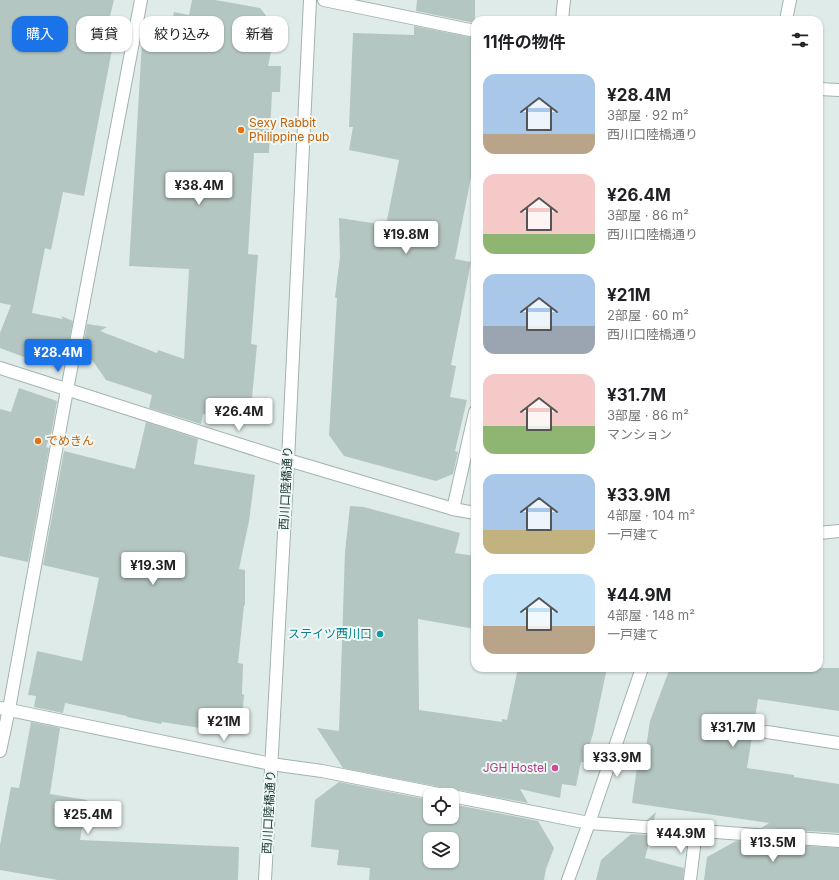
<!DOCTYPE html>
<html lang="ja">
<head>
<meta charset="utf-8">
<style>
	:root { --surface:#fff; --page:#f6f6f6; --text:#202124; --muted:#757577; --accent:#1a73e8 }
	body { margin:0; font-family:Inter,"Noto Sans JP",sans-serif; background:var(--page); color:var(--text); height:100vh; display:flex; flex-direction:column; font-size:15px; white-space:nowrap }
	* { box-sizing:border-box; margin:0 }
	p { font-size:13px; color:var(--muted) }
	.icon { flex:none; width:22px; height:22px; fill:none; stroke:currentColor; stroke-width:2; stroke-linecap:round; stroke-linejoin:round }
	.map { position:relative; flex:1; overflow:hidden }
	.drawer { position:absolute; left:471px; top:16px; width:352px; height:656px; display:flex; flex-direction:column; background:var(--surface); border-radius:12px; box-shadow:0 1px 3px #0004 }
	.drawer>* { flex:none }
	.guide { position:absolute; left:12px; top:16px; width:380px; height:36px; display:flex; gap:8px }
	.fabs { position:absolute; left:423px; top:788px; display:grid; gap:8px }
	.fabs a { display:grid; place-items:center; width:36px; height:36px; border-radius:8px; background:var(--surface); box-shadow:0 1px 3px #0004; font-size:20px }
	.price { position:absolute; translate:-50% -34px; padding:0 9px; border-radius:4px; background:#fff; color:#222; font-size:13px; line-height:26px; filter:drop-shadow(0 1px 2px #0008) }
	.price::after { content:''; position:absolute; left:50%; top:24px; width:12px; height:9px; margin-left:-6px; background:inherit; clip-path:polygon(0 0,100% 0,50% 100%) }
	.price.selected { background:var(--accent); color:#fff }
	ul { padding:0; list-style:none }
	li { display:flex; align-items:center; gap:12px; height:100px; padding:0 12px }
	li span { display:grid; place-items:center; flex:none; width:112px; height:80px; border-radius:12px; color:#555 }
	li>.icon { margin-inline-start:auto }
	span .icon { width:48px; height:48px; fill:#fffc; stroke-width:1 }
	li b { font-size:17px }
	h2 { display:flex; justify-content:space-between; align-items:center; height:48px; padding:0 12px; font-size:17px }
	.chip { padding:0 14px; border-radius:12px; background:var(--surface); box-shadow:0 1px 3px #0004; font-size:14px; line-height:36px }
	.chip.selected { background:var(--accent); color:#fff }
	.map>svg:first-child { display:block }
	.building { fill:#b4c6c1; fill-rule:evenodd }
	.lines { fill:none; stroke-linecap:round; stroke-linejoin:round }
	.service-casing { stroke:#a2b3b0; stroke-width:14 }
	.minor-casing { stroke:#a2b3b0; stroke-width:14 }
	.tertiary-casing { stroke:#a2b3b0; stroke-width:14 }
	.service { stroke:#fff; stroke-width:12 }
	.minor { stroke:#fff; stroke-width:12 }
	.tertiary { stroke:#fff; stroke-width:12 }
	.food-dot { fill:#e8710a; stroke:#f0f8f5; stroke-width:1.5 }
	.culture-dot { fill:#0f9aa8; stroke:#f0f8f5; stroke-width:1.5 }
	.hotel-dot { fill:#d1479c; stroke:#f0f8f5; stroke-width:1.5 }
	.labels { text-anchor:middle; stroke-width:4; stroke-linejoin:round; paint-order:stroke }
	.food-label { font-size:12px; fill:#c56008; stroke:#f0f8f5; text-anchor:start }
	.street-label { font-size:12px; fill:#203c39; stroke:#f0f8f5 }
	.culture-label { font-size:12px; fill:#0d838f; stroke:#f0f8f5; text-anchor:end }
	.hotel-label { font-size:12px; fill:#b23c85; stroke:#f0f8f5; text-anchor:end }
</style>
</head>
<body>
<div class="map">
<svg width="839" height="880" viewBox="0 0 839 880">
	<rect width="100%" height="100%" fill="#dfebe8"/>
	<g class="building">
		<polygon points="0,0 114,0 106,32 115,34 84,196 63,192 51,250 45,248 32,313 63,319 61,316 73,321 68,347 37,362 0,348 0,333 11,305 0,303"/>
		<polygon points="192,0 215,0 260,8 276,28 268,66 281,66 280,92 272,92 269,153 254,153 248,254 258,255 251,344 257,345 250,418 203,414 201,424 149,408 152,395 106,380 83,347 87,324 107,327 100,331 157,353 158,350 184,359 189,269 129,266 142,41 167,48 174,12 189,15"/>
		<polygon points="417,0 475,0 475,23 416,11"/>
		<polygon points="414,26 475,38 475,173 472,172 455,259 471,262 451,365 456,366 450,397 467,400 455,451 458,452 453,474 436,481 344,456 329,435 337,298 335,297 340,257 339,218 386,225 399,160 349,150 353,127 349,127 353,33 414,35"/>
		<polygon points="19,388 57,401 52,430 46,447 49,448 28,562 0,556 0,409 11,412"/>
		<polygon points="146,422 198,439 194,464 255,475 249,521 239,569 245,570 245,606 244,605 238,663 243,664 242,694 244,695 242,719 226,732 162,722 161,724 127,717 127,716 65,703 63,713 34,707 36,696 28,695 37,651 82,661 99,578 43,565 64,451 135,469"/>
		<polygon points="350,506 364,507 460,533 455,553 475,556 475,629 418,619 419,710 502,722 502,719 507,720 518,668 607,668 593,734 584,762 581,762 576,786 562,784 560,798 520,789 528,803 453,789 449,789 445,788 343,768 317,728 339,731 345,552"/>
		<polygon points="670,668 839,668 839,711 758,699 747,768 794,775 794,777 839,784 839,833 761,828 769,823 632,803 638,760 644,761 650,721"/>
		<polygon points="31,722 60,728 50,794 87,800 80,840 239,847 238,880 58,880 0,870 0,845 11,787 19,788"/>
		<path d="M339 782 430 800V817H452V804L538 821 554 848 546 869 544 880H369L370 868 337 865 339 850 311 847 315 800ZM430 839H452V861H430Z"/>
		<polygon points="656,812 654,820 647,820"/>
		<polygon points="631,834 651,835 645,858 684,868 683,880 596,880 601,860"/>
		<polygon points="736,841 839,848 839,880 704,880 707,857"/>
	</g>
	<g class="lines">
		<g class="service-casing">
			<polyline id="service" points="767,732 839,743"/>
		</g>
		<g class="minor-casing">
			<g id="minor">
				<polyline points="324,0 475,31"/>
				<polyline points="562,20 564,0"/>
				<polyline points="786,20 790,0"/>
				<polyline points="819,89 839,90"/>
				<polyline points="453,509 475,412"/>
				<polyline points="0,708 271,764 322,771 444,795"/>
				<polyline points="0,751 9,709 67,390 141,0"/>
				<polyline points="452,796 589,823 839,841"/>
				<polyline points="568,880 589,823 642,668"/>
				<polyline points="690,880 696,831"/>
			</g>
		</g>
		<g class="tertiary-casing">
			<g id="tertiary">
				<polyline points="0,368 288,460 453,509 475,513"/>
				<polyline points="819,533 839,531"/>
				<polyline points="265,880 288,460 310,0"/>
			</g>
		</g>
		<use href="#service" class="service"/>
		<use href="#minor" class="minor"/>
		<use href="#tertiary" class="tertiary"/>
	</g>
	<g class="food-dot">
		<circle cx="241" cy="130" r="4"/>
		<circle cx="38" cy="441" r="4"/>
	</g>
	<circle class="culture-dot" cx="380" cy="634" r="4"/>
	<circle class="hotel-dot" cx="555" cy="768" r="4"/>
	<g class="labels">
		<g class="food-label">
			<text x="249" y="127">Sexy Rabbit<tspan x="249" dy="14">Philippine pub</tspan></text>
			<text x="46" y="445">でめきん</text>
		</g>
		<g class="street-label">
			<text transform="translate(286 488) rotate(-87)" y="4">西川口陸橋通り</text>
			<text transform="translate(269 812) rotate(-87)" y="4">西川口陸橋通り</text>
		</g>
		<g class="culture-label">
			<text x="372" y="638">ステイツ西川口</text>
		</g>
		<g class="hotel-label">
			<text x="547" y="772">JGH Hostel</text>
		</g>
	</g>
</svg>
<div class="fabs">
<a><svg class="icon" aria-label="locate" viewBox="0 0 24 24"><circle cx="12" cy="12" r="6"/><path d="M12 2v4M12 18v4M2 12h4M18 12h4"/></svg></a>
<a><svg class="icon" aria-label="layers" viewBox="0 0 24 24"><path d="M12 4l9 5-9 5-9-5zM3 14l9 5 9-5"/></svg></a>
</div>
<b class="price" style="left:199px;top:206px">¥38.4M</b>
<b class="price" style="left:406px;top:255px">¥19.8M</b>
<b class="price selected" style="left:58px;top:373px">¥28.4M</b>
<b class="price" style="left:239px;top:432px">¥26.4M</b>
<b class="price" style="left:153px;top:586px">¥19.3M</b>
<b class="price" style="left:224px;top:742px">¥21M</b>
<b class="price" style="left:733px;top:748px">¥31.7M</b>
<b class="price" style="left:617px;top:778px">¥33.9M</b>
<b class="price" style="left:88px;top:835px">¥25.4M</b>
<b class="price" style="left:681px;top:854px">¥44.9M</b>
<b class="price" style="left:773px;top:863px">¥13.5M</b>
<div class="guide">
<a class="chip selected">購入</a>
<a class="chip">賃貸</a>
<a class="chip">絞り込み</a>
<a class="chip">新着</a>
</div>
<section class="drawer">
<h2>11件の物件<svg class="icon" aria-label="filters" viewBox="0 0 24 24"><path d="M4 7h16M4 17h16"/><circle cx="9" cy="7" r="2"/><circle cx="15" cy="17" r="2"/></svg></h2>
<ul>
<li><span style="background:linear-gradient(#a9c7e8 75%,#b9a48a 0)"><svg class="icon" aria-label="home" viewBox="0 0 24 24"><path d="M3 11l9-7 9 7M6 9v11h12V9"/></svg></span><div><b>¥28.4M</b><p>3部屋 · 92 m²</p><p>西川口陸橋通り</p></div></li>
<li><span style="background:linear-gradient(#f6c9c9 75%,#8fb573 0)"><svg class="icon" aria-label="home" viewBox="0 0 24 24"><path d="M3 11l9-7 9 7M6 9v11h12V9"/></svg></span><div><b>¥26.4M</b><p>3部屋 · 86 m²</p><p>西川口陸橋通り</p></div></li>
<li><span style="background:linear-gradient(#a9c7e8 65%,#9aa5b1 0)"><svg class="icon" aria-label="home" viewBox="0 0 24 24"><path d="M3 11l9-7 9 7M6 9v11h12V9"/></svg></span><div><b>¥21M</b><p>2部屋 · 60 m²</p><p>西川口陸橋通り</p></div></li>
<li><span style="background:linear-gradient(#f6c9c9 65%,#8fb573 0)"><svg class="icon" aria-label="home" viewBox="0 0 24 24"><path d="M3 11l9-7 9 7M6 9v11h12V9"/></svg></span><div><b>¥31.7M</b><p>3部屋 · 86 m²</p><p>マンション</p></div></li>
<li><span style="background:linear-gradient(#a9c7e8 70%,#c2b280 0)"><svg class="icon" aria-label="home" viewBox="0 0 24 24"><path d="M3 11l9-7 9 7M6 9v11h12V9"/></svg></span><div><b>¥33.9M</b><p>4部屋 · 104 m²</p><p>一戸建て</p></div></li>
<li><span style="background:linear-gradient(#bfe0f5 65%,#b9a48a 0)"><svg class="icon" aria-label="home" viewBox="0 0 24 24"><path d="M3 11l9-7 9 7M6 9v11h12V9"/></svg></span><div><b>¥44.9M</b><p>4部屋 · 148 m²</p><p>一戸建て</p></div></li>
</ul>
</section>
</div>
</body>
</html>
